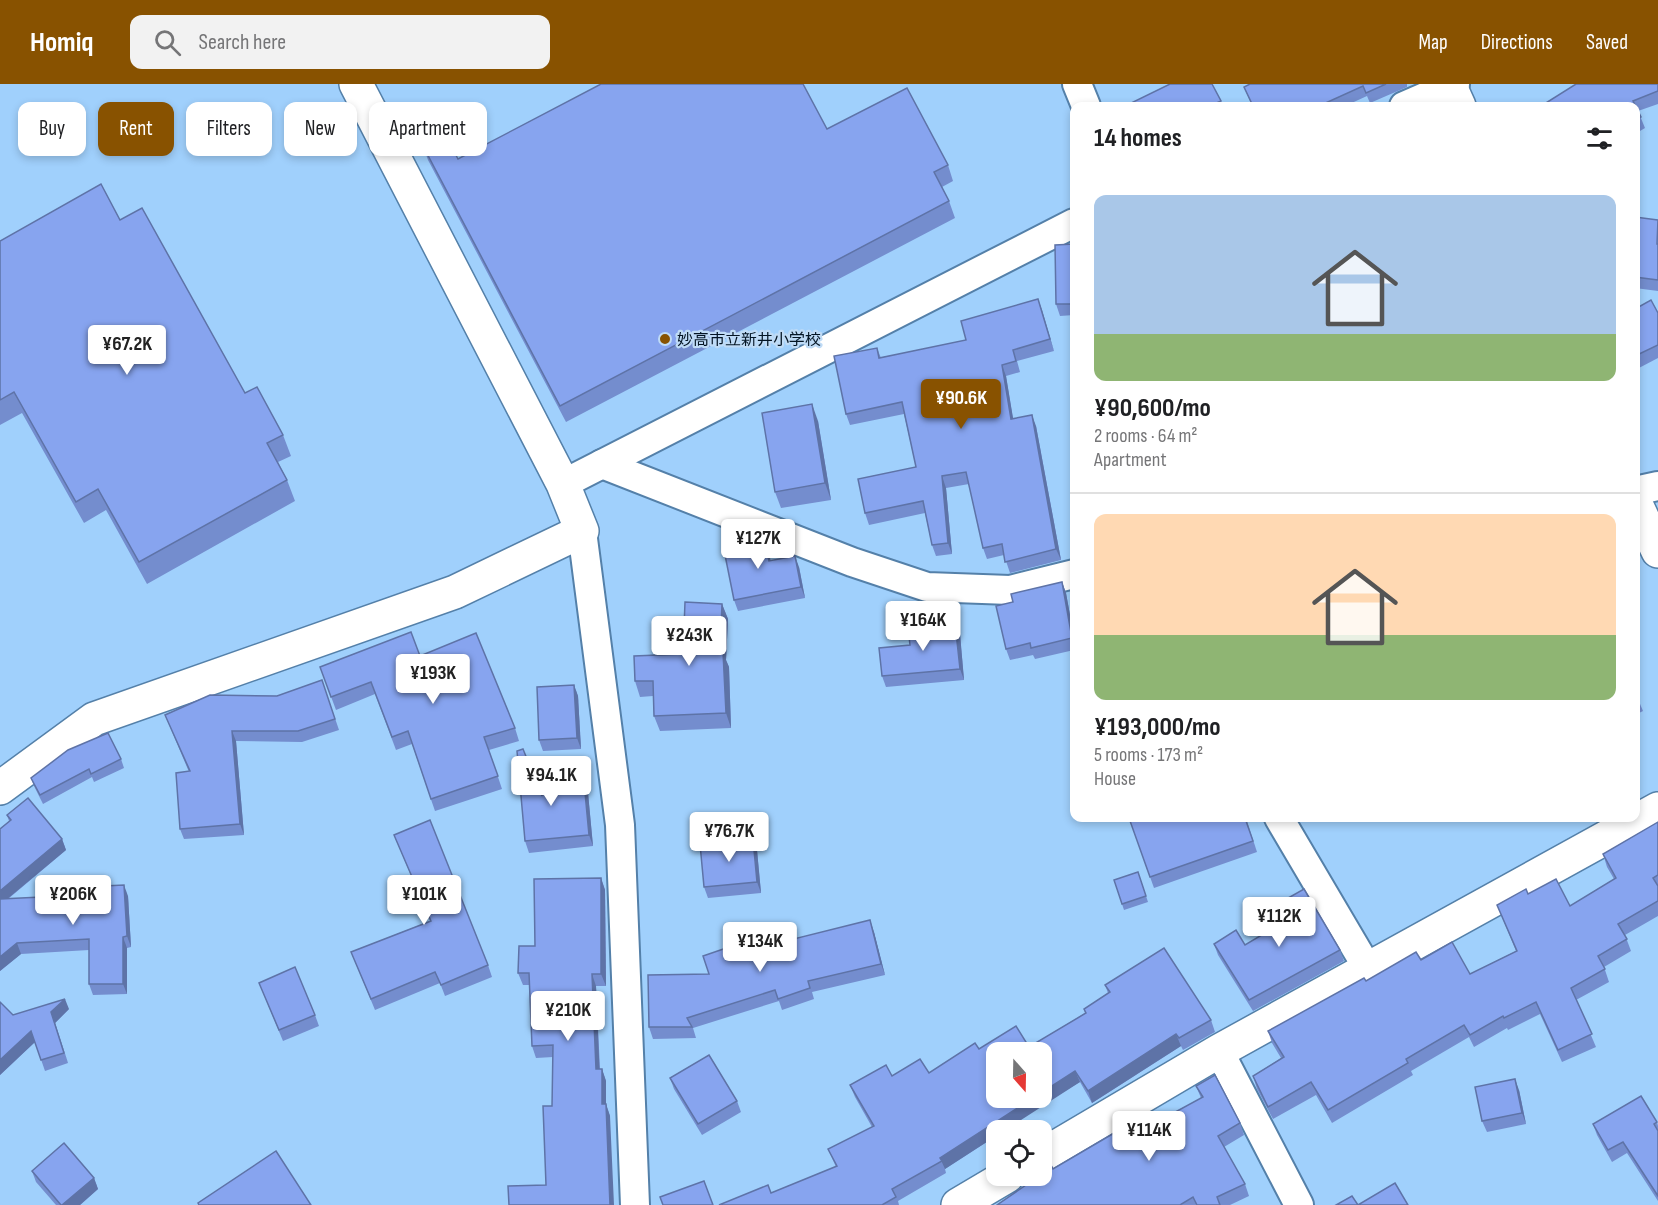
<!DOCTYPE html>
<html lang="en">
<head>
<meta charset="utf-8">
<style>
	:root { --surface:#fff; --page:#f2f2f2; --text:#202124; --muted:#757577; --line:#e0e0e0; --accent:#885200 }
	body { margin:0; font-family:"Sofia Sans Condensed","Noto Sans JP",sans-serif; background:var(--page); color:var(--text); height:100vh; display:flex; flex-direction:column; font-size:22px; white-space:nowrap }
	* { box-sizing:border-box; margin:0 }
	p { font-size:20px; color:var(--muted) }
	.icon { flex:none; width:33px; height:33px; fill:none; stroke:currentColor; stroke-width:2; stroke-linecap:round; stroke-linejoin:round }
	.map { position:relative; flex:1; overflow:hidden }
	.side { position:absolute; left:1070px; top:18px; width:570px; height:720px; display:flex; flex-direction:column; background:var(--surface); border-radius:12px; box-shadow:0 3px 9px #0003 }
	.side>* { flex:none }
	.guide { position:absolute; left:18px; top:18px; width:570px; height:54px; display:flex; gap:12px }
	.needle { width:39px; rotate:160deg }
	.controls { position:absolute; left:986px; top:958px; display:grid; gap:12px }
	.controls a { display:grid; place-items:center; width:66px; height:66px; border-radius:12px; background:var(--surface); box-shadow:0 3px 9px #0003; font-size:30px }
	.price { position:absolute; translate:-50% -51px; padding:0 14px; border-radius:6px; background:#fff; color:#222; font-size:20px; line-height:39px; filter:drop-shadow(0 2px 3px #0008) }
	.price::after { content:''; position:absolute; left:50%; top:36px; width:18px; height:14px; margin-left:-9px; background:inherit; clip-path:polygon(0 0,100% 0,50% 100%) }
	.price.active { background:var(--accent); color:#fff }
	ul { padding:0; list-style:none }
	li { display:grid; align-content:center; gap:12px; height:318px; padding:0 24px }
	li+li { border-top:2px solid var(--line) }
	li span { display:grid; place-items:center; height:186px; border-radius:12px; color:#555 }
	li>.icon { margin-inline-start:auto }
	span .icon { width:108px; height:108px; fill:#fffc; stroke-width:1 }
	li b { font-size:26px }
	h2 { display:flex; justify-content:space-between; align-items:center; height:72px; padding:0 24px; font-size:26px }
	.chip { padding:0 21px; border-radius:12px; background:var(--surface); box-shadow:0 3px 9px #0003; font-size:21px; line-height:54px }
	.chip.active { background:var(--accent); color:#fff }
	header { display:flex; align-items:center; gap:36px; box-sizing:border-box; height:84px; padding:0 30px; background:var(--accent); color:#fff }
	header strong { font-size:28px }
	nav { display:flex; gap:33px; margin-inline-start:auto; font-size:21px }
	.search { width:420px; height:54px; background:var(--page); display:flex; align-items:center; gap:15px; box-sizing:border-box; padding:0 21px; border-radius:12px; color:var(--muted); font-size:22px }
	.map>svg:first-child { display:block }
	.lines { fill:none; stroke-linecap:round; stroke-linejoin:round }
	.street-casing { stroke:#5480a9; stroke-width:32 }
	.secondary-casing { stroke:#5480a9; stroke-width:36 }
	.street { stroke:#fff; stroke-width:28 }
	.secondary { stroke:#fff; stroke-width:33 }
	.wall { fill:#748dce }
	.shaded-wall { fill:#5e73a7 }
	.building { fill:#87a4ef; stroke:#5e73a7; stroke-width:1.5 }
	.poi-dot { fill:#885200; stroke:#bfdbf6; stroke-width:2 }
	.labels { text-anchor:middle; stroke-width:4.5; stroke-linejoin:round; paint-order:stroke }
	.poi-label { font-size:16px; fill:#041524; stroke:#bfdbf6; text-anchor:start }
</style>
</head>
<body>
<header>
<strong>Homiq</strong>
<div class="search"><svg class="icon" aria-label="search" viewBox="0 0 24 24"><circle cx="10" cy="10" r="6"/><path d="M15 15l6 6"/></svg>Search here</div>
<nav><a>Map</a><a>Directions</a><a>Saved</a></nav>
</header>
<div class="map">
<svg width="1658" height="1121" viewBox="0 0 1658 1121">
	<rect width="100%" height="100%" fill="#a0d0fc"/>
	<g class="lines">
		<g class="street-casing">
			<g id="street">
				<polyline points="1077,0 1086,22"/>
				<polyline points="1404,22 1455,0"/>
				<polyline points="602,380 852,478 927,503 1010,506 1074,490"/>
				<polyline points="563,400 1074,139"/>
				<polyline points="1635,407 1658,402"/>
				<polyline points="582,447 620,741 635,1121"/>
				<polyline points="1279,734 1368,885"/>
				<polyline points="1219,967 1299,1121"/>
			</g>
		</g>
		<g class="secondary-casing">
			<g id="secondary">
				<polyline points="1449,0 1459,22"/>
				<polyline points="1635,418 1658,467"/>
				<polyline points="0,704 94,635 455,508 582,447 563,400 356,0"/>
				<polyline points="1041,1072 1219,967 1658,725"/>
				<polyline points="958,1121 1007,1092"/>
			</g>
		</g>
		<use href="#street" class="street"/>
		<use href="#secondary" class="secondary"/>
	</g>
	<g class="wall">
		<polygon points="1250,0 1407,0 1407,3 1370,19 1367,12 1345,22 1252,22 1244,3"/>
		<polygon points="1658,0 1658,20 1638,27 1645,44 1635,50 1635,22 1541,22"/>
		<polygon points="1221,17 1223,22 1130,22"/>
		<polygon points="827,45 948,81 953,97 942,103 949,117 955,134 566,338 428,76 422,60 458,75"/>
		<polygon points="1635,133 1658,136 1658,207 1635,204"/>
		<polygon points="120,136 245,309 283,351 291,372 278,378 287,396 295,417 147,500 106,426 84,439 22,329 0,341 0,157"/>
		<polygon points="1074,160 1074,231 1060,232 1056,220"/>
		<polygon points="1038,215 1054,267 1017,277 1020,288 1006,292 1013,335 1036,342 1061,476 1010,489 1004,471 987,475 983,464 969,400 946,404 952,470 936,472 932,461 925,429 869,441 865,429 916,383 904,330 850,341 846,330 877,264 881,274 966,256"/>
		<polygon points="1635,225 1658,229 1658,274 1637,285 1635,281"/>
		<polygon points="818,337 831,416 781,424 775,408"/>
		<polygon points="763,453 768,464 770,477 799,483 805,514 738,527 734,516"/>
		<polygon points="1062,498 1066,509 1074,553 1074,566 1035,575 1033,571 1010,576 1006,565 1013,518"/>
		<polygon points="722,520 728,535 726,576 729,583 731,644 660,647 654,632 653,612 640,613 635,597 683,570"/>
		<polygon points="960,550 964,596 886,603 882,592 910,561"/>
		<polygon points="1635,553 1638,561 1635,562"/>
		<polygon points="420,572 515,644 519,657 489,666 502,705 435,727 412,660 396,666 375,610 336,626 320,583"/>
		<polygon points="322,596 339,646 302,658 236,657 244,751 184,755 180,745 189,688 165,631 277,612"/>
		<polygon points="574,601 578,612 581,665 543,667 539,656"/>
		<polygon points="1635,608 1643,627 1635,631"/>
		<polygon points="121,675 124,684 94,698 92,693 43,720 34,702 31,694"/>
		<polygon points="584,698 588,709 593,762 529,769 525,757 542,712"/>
		<polygon points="7,731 62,755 66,766 8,815 128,812 131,863 127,864 127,910 93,911 89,900 89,866 21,870 0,887 0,745 9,737"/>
		<polygon points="1129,734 1246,734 1257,768 1154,804"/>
		<polygon points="1658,738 1658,832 1625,851 1631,867 1604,883 1609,898 1576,916 1596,963 1562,978 1540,930 1508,946 1507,944 1474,963 1469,953 1411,987 1413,991 1332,1039 1316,1011 1273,1035 1257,1005 1253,992 1281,974 1272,959 1268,947 1366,897 1421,876 1470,890 1516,867 1497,821 1528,810 1570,822 1614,795 1607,783 1603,770"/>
		<polygon points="394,751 488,881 492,893 445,912 440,899 375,926 351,868 430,837"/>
		<polygon points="757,766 761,809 708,814 704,803"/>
		<polygon points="1138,788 1148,818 1124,826 1114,796"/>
		<polygon points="601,794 605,806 606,902 596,902 600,985 602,985 606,997 606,1020 610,1032 546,1101 552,1022 553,973 536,974 532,962 530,901 523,901 518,889 535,862"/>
		<polygon points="1281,818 1340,866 1344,877 1253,927 1218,871 1214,860 1245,861 1289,835"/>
		<polygon points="874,848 885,891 812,908 814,915 782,926 779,917 693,944 696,954 653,955 649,943 709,890 738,870 794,855"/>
		<polygon points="259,899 315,931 319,942 283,957"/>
		<polygon points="1105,901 1211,936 1215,948 1183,966 1181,962 1092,1019 1080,998 996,1047 996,1052 945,1085 946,1089 898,1117 899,1121 719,1121 771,1109 836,1083 828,1065 872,1043 855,1013 850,1001 892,992 929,989 979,965 1029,963 1085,929 1084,925 1108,909"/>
		<polygon points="0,918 13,931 69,925 55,939 68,979 45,987 35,958 0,991"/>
		<polygon points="670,994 737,1017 741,1028 702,1051 674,1005"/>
		<polygon points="1196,1002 1240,1039 1244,1051 1224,1063 1245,1100 1249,1112 1230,1121 997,1121 1053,1085 1124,1048 1146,1044 1201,1014"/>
		<polygon points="1519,1006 1526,1040 1487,1048 1482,1037"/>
		<polygon points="1657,1038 1658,1042 1658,1117 1627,1069 1612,1078 1597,1051 1593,1040"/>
		<polygon points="32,1087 94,1094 98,1105 80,1121 56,1121 36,1098"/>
	</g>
	<g class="shaded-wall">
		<polygon points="1038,215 1042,226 1054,267 1050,255"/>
		<polygon points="1002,281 1006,292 1015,346 1011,335"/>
		<polygon points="812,320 818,337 831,416 825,399"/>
		<polygon points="1032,331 1036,342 1061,476 1056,465"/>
		<polygon points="942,392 946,404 952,470 948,459"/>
		<polygon points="763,453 768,464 773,488 769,477"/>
		<polygon points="795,472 799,483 805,514 801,503"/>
		<polygon points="1062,498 1066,509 1074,553 1074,559 1072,554"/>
		<polygon points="722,520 728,535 726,576 729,583 731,644 726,629 720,568"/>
		<polygon points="955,539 960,550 964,596 960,585"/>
		<polygon points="574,601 578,612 581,665 577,654"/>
		<polygon points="232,647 236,657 244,751 240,740"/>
		<polygon points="584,698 588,709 593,762 589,751"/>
		<polygon points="62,755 66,766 0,821 0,807"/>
		<polygon points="753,755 757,766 761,809 757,798"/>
		<polygon points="601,794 605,806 606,902 601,890"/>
		<polygon points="124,801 128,812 131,863 127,852"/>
		<polygon points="870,836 874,848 885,891 881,880"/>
		<polygon points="123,853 127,864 127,910 123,900"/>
		<polygon points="17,859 21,870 0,887 0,873"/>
		<polygon points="592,890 596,902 600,997 596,985"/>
		<polygon points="65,915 69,925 55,939 68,979 51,928"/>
		<polygon points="31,947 35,958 0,991 0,976"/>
		<polygon points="1176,950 1181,962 1092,1019 1088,1007"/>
		<polygon points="602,985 606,997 606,1020 610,1032 614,1121 610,1121 602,1020"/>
		<polygon points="1075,987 1080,998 1004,1047 996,1047 996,1052 945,1085 940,1074 1033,1014 1041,1014 1041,1009"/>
		<polygon points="1515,995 1519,1006 1526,1040 1522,1029"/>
		<polygon points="94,1094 98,1105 80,1121 62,1121"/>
	</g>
	<g class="building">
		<polygon points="601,0 803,0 827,45 907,4 948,81 934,88 949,117 560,322 422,60 444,48 458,75"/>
		<polygon points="1170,0 1212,0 1221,17 1210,22 1130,22 1129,20"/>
		<polygon points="1250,0 1386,0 1366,9 1363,2 1319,22 1253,22 1244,3"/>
		<polygon points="1576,0 1658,0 1658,7 1633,17 1641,33 1635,36 1635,22 1541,22"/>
		<polygon points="101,100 120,136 142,124 245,309 257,303 283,351 267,359 287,396 139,478 98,405 76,418 14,308 0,316 0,157"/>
		<polygon points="1635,133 1658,136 1657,160 1658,160 1658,196 1635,193"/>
		<polygon points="1074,160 1074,220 1056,220 1055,161"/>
		<polygon points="1038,215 1050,255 1013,266 1016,277 1002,281 1011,335 1032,331 1056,465 1005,478 1002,460 983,464 966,388 942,392 948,459 932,461 923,417 865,429 858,395 916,383 902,318 846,330 834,272 877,264 879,274 966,256 961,237"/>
		<polygon points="1651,216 1658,229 1658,261 1635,272 1635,225"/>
		<polygon points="812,320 825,399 775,408 762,329"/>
		<polygon points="763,453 769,477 795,472 801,503 734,516 723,461"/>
		<polygon points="1062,498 1072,554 1031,564 1030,559 1006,565 996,522 1013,518 1011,510"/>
		<polygon points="685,518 722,520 720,568 723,568 726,629 654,632 653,597 635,597 634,572 683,570"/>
		<polygon points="955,539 960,585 882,592 879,564 910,561 908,544"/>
		<polygon points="411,548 420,572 476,549 515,644 484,653 498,692 431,715 408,647 392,653 371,598 331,613 320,583"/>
		<polygon points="322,596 335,635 298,647 232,647 240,740 180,745 176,689 190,687 165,631 210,611 277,612"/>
		<polygon points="574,601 577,654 539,656 537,603"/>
		<polygon points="1635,608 1639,616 1635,618"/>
		<polygon points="108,649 121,675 91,690 89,685 40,711 31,694 68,666"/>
		<polygon points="523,665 542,712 542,702 584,698 589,751 525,757 517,667"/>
		<polygon points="28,714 62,755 0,807 0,745 11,736 7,731"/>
		<polygon points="1129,734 1245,734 1253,757 1150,793"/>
		<polygon points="430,736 488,881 441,901 435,888 371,915 351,868 431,837 394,751"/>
		<polygon points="1658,738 1658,791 1653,794 1658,802 1658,817 1618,840 1627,855 1598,872 1605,885 1571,904 1592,950 1558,966 1536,918 1504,934 1503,932 1470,951 1464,941 1406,975 1408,979 1328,1026 1311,998 1268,1023 1253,992 1284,973 1268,947 1364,894 1366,897 1416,868 1421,876 1452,858 1470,890 1517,867 1497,821 1526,805 1528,810 1556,795 1570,822 1616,794 1603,770"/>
		<polygon points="753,755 757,798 704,803 700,760"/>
		<polygon points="1138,788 1146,812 1122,820 1114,796"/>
		<polygon points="601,794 601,890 592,890 596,985 602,985 602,1020 606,1020 610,1121 509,1121 508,1102 546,1101 543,1022 552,1022 553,961 532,962 529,889 518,889 519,862 535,862 534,795"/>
		<polygon points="124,801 127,852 123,853 123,900 89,900 89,855 17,859 0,873 0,815 83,811 82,803"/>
		<polygon points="1304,805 1340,866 1249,916 1214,860 1236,846 1245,861 1290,834 1281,818"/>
		<polygon points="870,836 881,880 808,897 810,904 778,915 775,906 687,934 692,943 649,943 648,891 709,890 703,872 735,861 738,870 793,853 794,855"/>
		<polygon points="1164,864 1211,936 1179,954 1176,950 1088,1007 1075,987 1041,1009 1041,969 996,969 996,1014 1033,1014 940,1074 942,1077 892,1105 896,1113 882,1121 719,1121 768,1101 771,1109 837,1082 828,1065 874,1042 850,1001 886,981 892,992 920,975 929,989 975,959 979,965 1016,942 1029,963 1086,929 1084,925 1110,908 1105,901"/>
		<polygon points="295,883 315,931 279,946 259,899"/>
		<polygon points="65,915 51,928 64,969 41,976 31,947 0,976 0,918 13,931"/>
		<polygon points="709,971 737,1017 698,1040 670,994"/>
		<polygon points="1215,991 1240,1039 1218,1052 1245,1100 1217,1113 1220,1121 1197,1121 1193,1113 1180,1121 997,1121 1039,1092 1041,1092 1041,1091 1052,1083 1053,1085 1121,1045 1124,1048 1141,1037 1146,1044 1203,1013 1196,1002"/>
		<polygon points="1515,995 1522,1029 1482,1037 1475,1003"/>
		<polygon points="1641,1012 1657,1038 1654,1040 1658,1047 1658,1112 1623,1058 1608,1066 1593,1040"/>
		<polygon points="64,1059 94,1094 62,1121 61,1121 32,1087"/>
		<polygon points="276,1067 311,1121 199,1121 198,1119"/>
		<polygon points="704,1097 713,1121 663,1121 660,1113"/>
		<polygon points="1395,1099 1408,1121 1336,1121 1352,1112 1358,1121"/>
	</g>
	<circle class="poi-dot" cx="665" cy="255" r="6"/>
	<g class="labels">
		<g class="poi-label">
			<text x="677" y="261">妙高市立新井小学校</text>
		</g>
	</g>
</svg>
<div class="controls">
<a><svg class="needle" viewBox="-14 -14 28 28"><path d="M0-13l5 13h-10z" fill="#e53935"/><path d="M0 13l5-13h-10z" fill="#757577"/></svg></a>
<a><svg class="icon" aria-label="locate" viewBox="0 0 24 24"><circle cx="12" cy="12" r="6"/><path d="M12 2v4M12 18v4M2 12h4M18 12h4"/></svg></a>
</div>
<b class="price" style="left:127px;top:292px">¥67.2K</b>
<b class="price active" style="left:961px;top:346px">¥90.6K</b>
<b class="price" style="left:758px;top:486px">¥127K</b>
<b class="price" style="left:923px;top:568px">¥164K</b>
<b class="price" style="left:689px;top:583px">¥243K</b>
<b class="price" style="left:433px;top:621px">¥193K</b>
<b class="price" style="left:551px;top:723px">¥94.1K</b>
<b class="price" style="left:729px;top:779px">¥76.7K</b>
<b class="price" style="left:73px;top:842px">¥206K</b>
<b class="price" style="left:424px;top:842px">¥101K</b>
<b class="price" style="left:1279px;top:864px">¥112K</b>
<b class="price" style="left:760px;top:889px">¥134K</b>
<b class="price" style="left:568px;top:958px">¥210K</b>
<b class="price" style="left:1149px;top:1078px">¥114K</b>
<div class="guide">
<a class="chip">Buy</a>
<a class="chip active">Rent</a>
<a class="chip">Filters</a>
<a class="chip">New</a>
<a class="chip">Apartment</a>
</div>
<section class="side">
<h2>14 homes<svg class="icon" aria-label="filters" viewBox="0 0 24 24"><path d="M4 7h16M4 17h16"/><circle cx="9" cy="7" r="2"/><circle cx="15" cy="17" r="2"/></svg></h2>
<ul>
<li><span style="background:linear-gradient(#a9c7e8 75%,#8fb573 0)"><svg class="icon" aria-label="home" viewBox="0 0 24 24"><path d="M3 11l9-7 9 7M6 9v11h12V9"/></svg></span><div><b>¥90,600/mo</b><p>2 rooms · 64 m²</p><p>Apartment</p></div></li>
<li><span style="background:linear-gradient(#ffd9b3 65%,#8fb573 0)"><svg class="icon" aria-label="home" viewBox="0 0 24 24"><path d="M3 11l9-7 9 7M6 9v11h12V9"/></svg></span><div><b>¥193,000/mo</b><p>5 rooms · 173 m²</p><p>House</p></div></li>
</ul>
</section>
</div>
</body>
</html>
